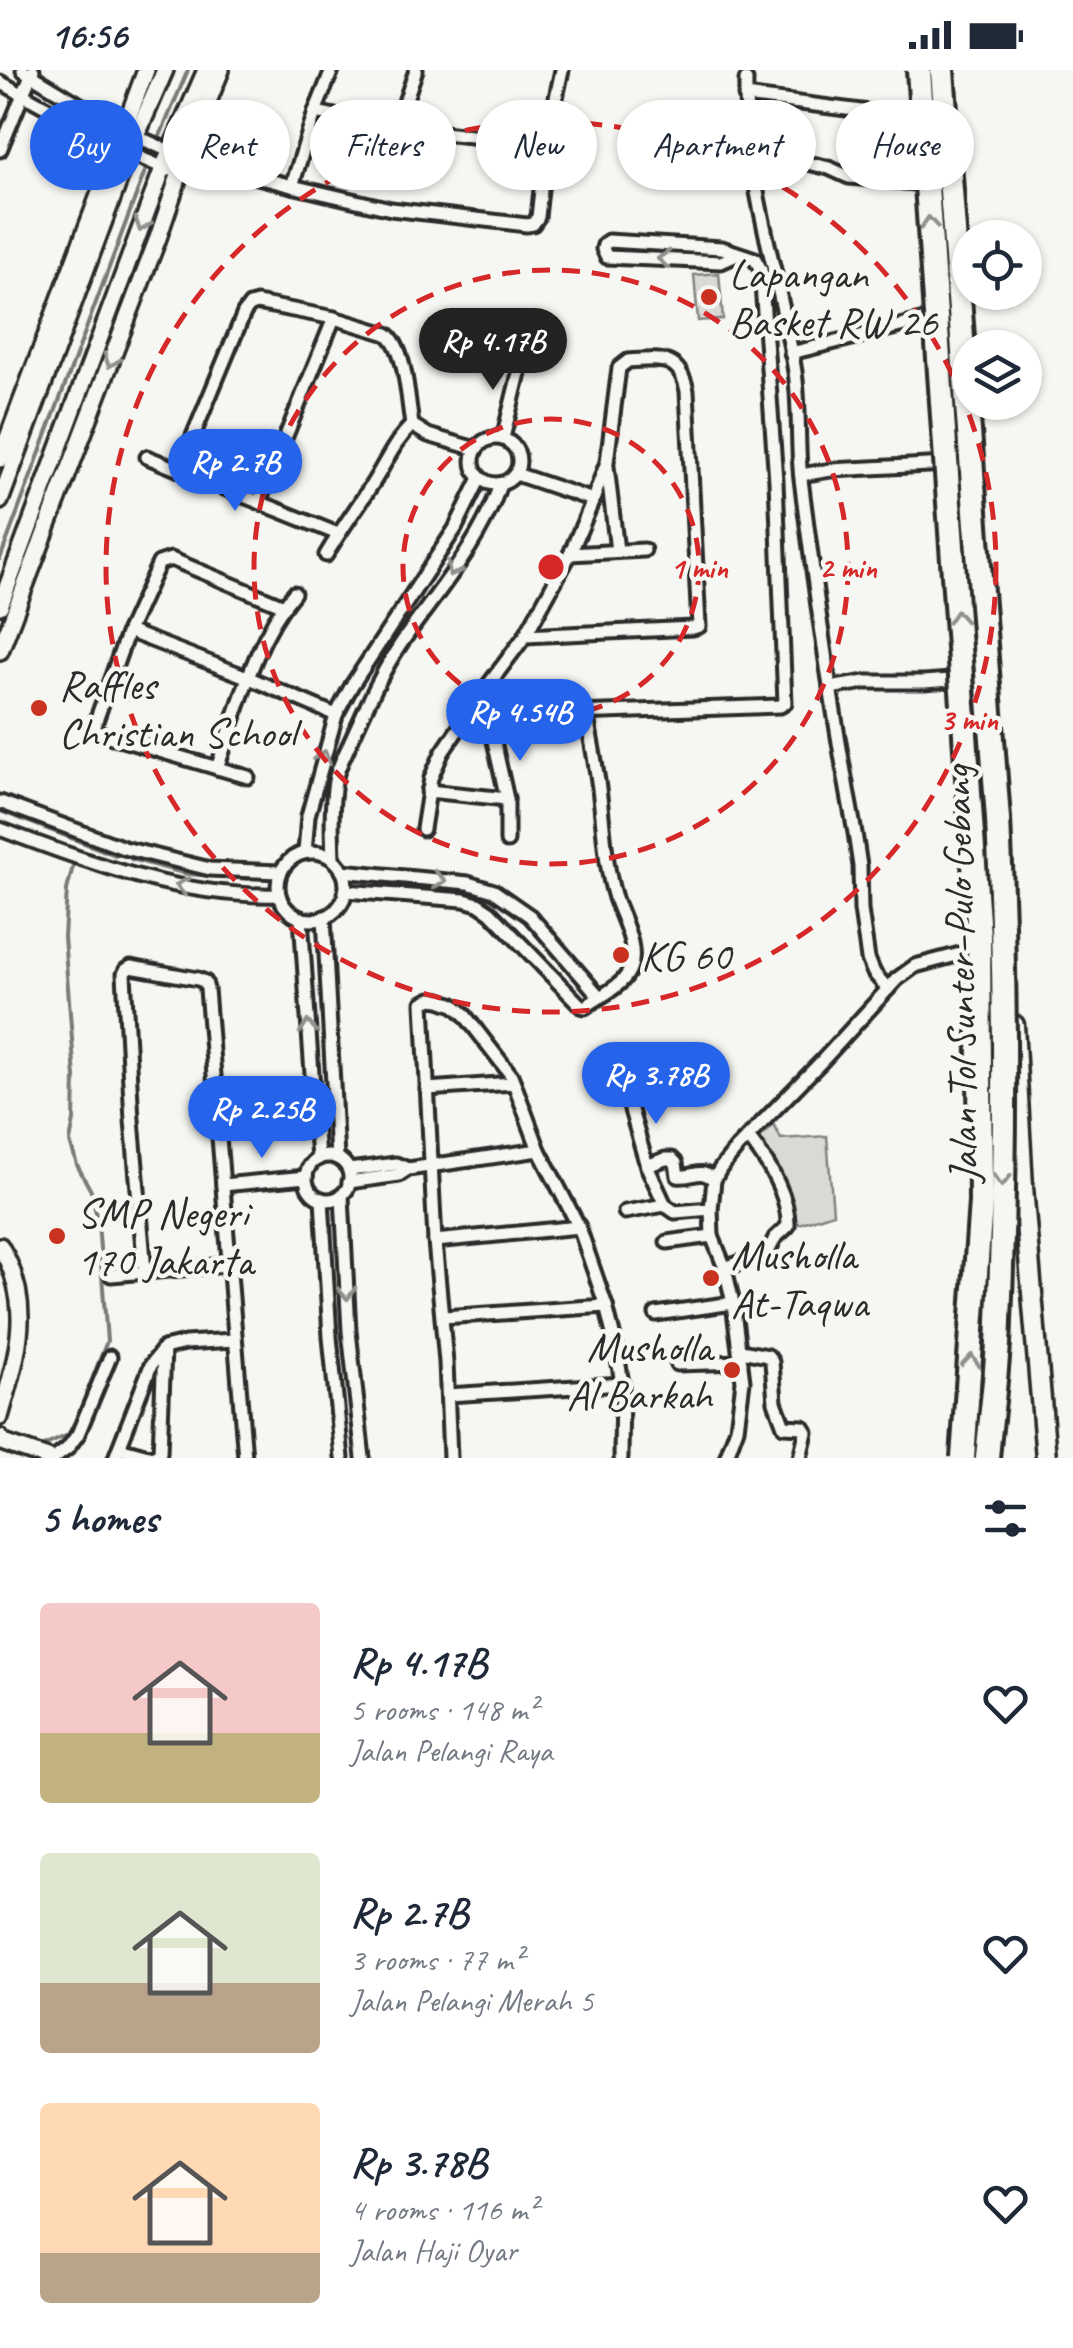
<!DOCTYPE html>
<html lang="en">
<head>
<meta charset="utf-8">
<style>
	:root { --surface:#fff; --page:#f2f2f3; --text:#1f2937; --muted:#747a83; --accent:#2563eb }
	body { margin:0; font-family:Caveat,sans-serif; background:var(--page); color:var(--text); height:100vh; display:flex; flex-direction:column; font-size:38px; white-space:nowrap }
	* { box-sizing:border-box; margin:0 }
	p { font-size:32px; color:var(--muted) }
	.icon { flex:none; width:55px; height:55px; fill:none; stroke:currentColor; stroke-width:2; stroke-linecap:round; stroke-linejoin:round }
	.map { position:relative; height:1388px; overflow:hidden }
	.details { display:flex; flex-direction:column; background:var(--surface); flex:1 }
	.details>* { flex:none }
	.guide { position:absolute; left:30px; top:30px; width:1015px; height:90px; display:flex; gap:20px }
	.tools { position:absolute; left:952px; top:150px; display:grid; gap:20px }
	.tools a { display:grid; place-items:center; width:90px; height:90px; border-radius:50%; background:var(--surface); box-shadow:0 2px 8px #0004; font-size:50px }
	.price { position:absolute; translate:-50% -85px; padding:0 22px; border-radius:35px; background:var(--accent); color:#fff; font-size:32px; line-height:65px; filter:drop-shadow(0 2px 5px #0008) }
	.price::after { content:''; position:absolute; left:50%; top:60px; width:30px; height:22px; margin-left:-15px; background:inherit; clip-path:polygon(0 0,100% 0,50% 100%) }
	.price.current { background:#222; color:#fff }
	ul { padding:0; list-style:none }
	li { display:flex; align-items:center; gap:30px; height:250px; padding:0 40px }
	li span { display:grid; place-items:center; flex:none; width:280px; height:200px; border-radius:10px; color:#555 }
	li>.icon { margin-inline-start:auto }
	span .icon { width:120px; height:120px; fill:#fffc; stroke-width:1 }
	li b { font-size:42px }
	h2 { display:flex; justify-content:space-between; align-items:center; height:120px; padding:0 40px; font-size:42px }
	.chip { padding:0 35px; border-radius:45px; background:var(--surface); box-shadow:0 2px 8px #0004; font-size:35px; line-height:90px }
	.chip.current { background:var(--accent); color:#fff }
	.status { display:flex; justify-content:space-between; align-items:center; height:70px; padding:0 50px; background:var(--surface); direction:ltr }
	.status svg { height:28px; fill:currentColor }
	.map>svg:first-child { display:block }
	.green { fill:#d9d9d5; stroke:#828280; stroke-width:2.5 }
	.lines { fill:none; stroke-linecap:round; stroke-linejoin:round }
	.stream { stroke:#7a7a78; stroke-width:4 }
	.minor-casing { stroke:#2b2b2b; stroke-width:19 }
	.tertiary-casing { stroke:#2b2b2b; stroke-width:22 }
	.secondary-casing { stroke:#2b2b2b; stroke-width:25 }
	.minor { stroke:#f6f6f2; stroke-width:11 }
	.tertiary { stroke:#f6f6f2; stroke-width:15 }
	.secondary { stroke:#f6f6f2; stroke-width:18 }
	.motorway-bridge-casing { stroke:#2b2b2b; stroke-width:30; stroke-linecap:butt }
	.motorway-bridge { stroke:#f6f6f2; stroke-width:22 }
	.oneway { stroke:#90908e }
	.ring { fill:none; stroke:#d62828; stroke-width:5; stroke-dasharray:18 12 }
	.poi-dot { fill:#c8321e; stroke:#f6f6f2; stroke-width:4 }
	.labels { text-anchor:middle; stroke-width:9; stroke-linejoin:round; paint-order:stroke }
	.poi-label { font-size:42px; fill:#2b2b2b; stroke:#f6f6f2; text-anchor:start }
	.street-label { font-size:42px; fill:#2b2b2b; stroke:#f6f6f2 }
	.centre { fill:#d62828; stroke:#f6f6f2; stroke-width:5 }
	.ring-label { font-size:30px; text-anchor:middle; font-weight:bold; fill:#d62828; stroke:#f6f6f2; stroke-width:9; stroke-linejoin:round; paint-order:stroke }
</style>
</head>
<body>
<div class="status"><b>16:56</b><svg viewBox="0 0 49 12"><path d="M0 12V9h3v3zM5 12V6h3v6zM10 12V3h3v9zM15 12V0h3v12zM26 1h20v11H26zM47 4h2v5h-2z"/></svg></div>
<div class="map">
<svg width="1073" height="1388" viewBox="0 0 1073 1388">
	<rect width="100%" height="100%" fill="#f6f6f2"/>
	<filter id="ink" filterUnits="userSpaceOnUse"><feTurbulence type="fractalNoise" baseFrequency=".01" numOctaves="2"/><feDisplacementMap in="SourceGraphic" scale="20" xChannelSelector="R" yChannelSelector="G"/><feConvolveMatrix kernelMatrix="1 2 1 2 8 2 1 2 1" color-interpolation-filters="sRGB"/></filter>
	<g filter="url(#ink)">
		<g class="green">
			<polygon points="719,203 723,249 698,251 694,205"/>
			<polygon points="774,1055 781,1069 827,1066 833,1143 799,1154 753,1073"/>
		</g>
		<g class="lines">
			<g class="stream">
				<polyline points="151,87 188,0"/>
				<polyline points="0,489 147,96"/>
				<polyline points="0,741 115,785"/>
				<polyline points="131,789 187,804 249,809"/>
				<polyline points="377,815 470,819 502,833"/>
				<polyline points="518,844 578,911"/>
				<polyline points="39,1378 68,1365 77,1348 107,1271 98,1152 91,1121 77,1095 70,1072 74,1050 75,1007 64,867 67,820 74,792"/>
			</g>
			<g class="minor-casing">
				<g id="minor">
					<polyline points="23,0 122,60 185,88 292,116 391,139 527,155 533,154 538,147 546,74 562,0"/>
					<path d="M746 10C744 110 780 204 795 302 800 337 797 374 801 409 816 528 833 646 855 763L860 796 861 840 868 889 874 903 888 919"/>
					<polyline points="0,12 129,83 169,100"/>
					<polyline points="745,26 947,52"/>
					<polyline points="315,42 396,58 546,74"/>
					<polyline points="396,58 416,0"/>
					<polyline points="0,80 33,0"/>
					<polyline points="750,83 787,88 829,98 849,107 927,114"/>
					<polyline points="292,116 315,42 332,0"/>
					<polyline points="791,283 937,247"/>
					<polyline points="412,355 428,365 476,379"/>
					<circle cx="496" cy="391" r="23"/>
					<polyline points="503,368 523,287"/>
					<polyline points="147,387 338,464"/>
					<polyline points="607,396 617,481"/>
					<path d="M179 400 244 243 250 235 257 233 334 248 387 264C406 278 408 331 412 355 393 373 385 395 371 416 356 439 340 461 326 485"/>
					<polyline points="516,404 593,430"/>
					<polyline points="801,405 831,400 948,394"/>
					<polyline points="259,432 334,248"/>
					<polyline points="570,484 644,480"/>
					<polyline points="128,561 247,607 336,645"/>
					<polyline points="830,618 865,612 924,612 990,607"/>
					<polyline points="483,622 507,729 507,771"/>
					<polyline points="546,644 780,636 785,633 776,411 761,200 755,189 722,178 608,171 604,175 603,179 607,187 721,192 739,184"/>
					<path d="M217 698C239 639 253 572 294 523"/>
					<polyline points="248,707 98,663 94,657 96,651 128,561 159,493 171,489 284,536"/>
					<polyline points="428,721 507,729"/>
					<polyline points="0,732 124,778 210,799 280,802"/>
					<path d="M0 759C89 793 183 828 279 825"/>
					<path d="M423 759 431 708 442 683 483 622 525 566 570 484 593 430 607 392 619 298 628 291C660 289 680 285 687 321L699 556 693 558 525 566"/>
					<polyline points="305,782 308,746 336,645 352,615 455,459 480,408"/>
					<circle cx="312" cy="816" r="34"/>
					<path d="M333 789C332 763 331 737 335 711 337 699 344 687 349 675 365 640 380 604 402 572 436 523 482 472 500 414"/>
					<polyline points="342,801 468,813 494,821 530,846 599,926"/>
					<path d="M345 821 464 830 478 834 490 842 581 936 585 937C598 927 620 918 628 903 641 880 622 849 615 828 605 796 604 760 600 727 597 698 591 670 586 642"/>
					<polyline points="324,847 337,1088"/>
					<polyline points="301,848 318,1089"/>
					<polyline points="617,991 647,1096 665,1135"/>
					<polyline points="427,1019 514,1013"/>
					<circle cx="328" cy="1108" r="22"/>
					<path d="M647 1096 665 1089H672L676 1093 678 1106C692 1108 702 1097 714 1110"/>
					<polyline points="349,1100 396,1094 408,1099"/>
					<polyline points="349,1112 399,1105 408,1099 539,1080"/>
					<polyline points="223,1115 306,1107"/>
					<polyline points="342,1126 349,1261 363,1388"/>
					<polyline points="322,1129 330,1267 342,1388"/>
					<polyline points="625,1142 665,1135 675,1142 711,1139"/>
					<polyline points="435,1171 579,1157"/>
					<polyline points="667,1172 712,1166"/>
					<path d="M725 1198 761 1185 769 1180 775 1168 788 1156C789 1125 767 1091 748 1067"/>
					<polyline points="145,1201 132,1050 124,904 126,900 131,897 198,909 205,912 207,919 245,1388"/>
					<polyline points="111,1205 227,1195"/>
					<polyline points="656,1244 733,1233"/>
					<polyline points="443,1247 606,1236"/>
					<polyline points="164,1278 185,1273 234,1270"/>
					<polyline points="741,1281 768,1286 772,1292 775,1332 784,1356 803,1357 806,1362 800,1388"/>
					<polyline points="677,1294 741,1292"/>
					<polyline points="448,1325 622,1314"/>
					<polyline points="119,1378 152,1387 160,1383 164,1278"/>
					<polyline points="55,1388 68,1378 78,1364 110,1287"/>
					<polyline points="115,1388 151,1295 164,1278"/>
					<polyline points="450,1388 446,1292 435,1171 423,933 431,929 440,930 454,935 464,944 511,1005 539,1080 579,1157 606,1236 616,1276 622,1314 621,1388"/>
					<polyline points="726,1388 737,1358 743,1311 733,1233 725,1198 712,1166 711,1139 714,1110 720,1099 737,1078 822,991 897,909 915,896 979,879"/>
				</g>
			</g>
			<g class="tertiary-casing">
				<g id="tertiary">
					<polyline points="0,389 146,0"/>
					<polyline points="0,431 129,83 165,0"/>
					<polyline points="0,536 163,98 206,0"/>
					<polyline points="0,581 158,168 185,88 221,0"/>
					<path d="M0 1176C35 1235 17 1286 0 1347"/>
					<polyline points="0,1368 4,1373 48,1388"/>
				</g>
			</g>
			<g class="secondary-casing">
				<polyline id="secondary" points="1014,955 1023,1117 1046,1388"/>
			</g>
			<use href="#minor" class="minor"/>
			<use href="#tertiary" class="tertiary"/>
			<use href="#secondary" class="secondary"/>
			<g class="motorway-bridge-casing">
				<g id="motorway-bridge">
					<polyline points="919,0 979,866 981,1132 963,1388"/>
					<path d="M942 0 998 749C1006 916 1006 1084 999 1251 998 1297 991 1343 987 1388"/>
				</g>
			</g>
			<use href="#motorway-bridge" class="motorway-bridge"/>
		</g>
		<defs><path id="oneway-chevron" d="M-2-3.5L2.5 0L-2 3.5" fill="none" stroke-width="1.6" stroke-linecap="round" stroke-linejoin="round" transform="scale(2.5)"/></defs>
		<g class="oneway">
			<use href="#oneway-chevron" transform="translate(929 153) rotate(-94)"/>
			<use href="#oneway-chevron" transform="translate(142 155) rotate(110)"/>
			<use href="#oneway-chevron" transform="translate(664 189) rotate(-177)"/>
			<use href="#oneway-chevron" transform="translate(111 291) rotate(111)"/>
			<use href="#oneway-chevron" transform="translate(453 500) rotate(122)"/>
			<use href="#oneway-chevron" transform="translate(957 547) rotate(-94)"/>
			<use href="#oneway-chevron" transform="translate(323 687) rotate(-73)"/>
			<use href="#oneway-chevron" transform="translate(439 810) rotate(5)"/>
			<use href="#oneway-chevron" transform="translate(182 816) rotate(-169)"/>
			<use href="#oneway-chevron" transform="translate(308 957) rotate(-94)"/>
			<use href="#oneway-chevron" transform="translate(1002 1110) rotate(91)"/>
			<use href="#oneway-chevron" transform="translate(347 1223) rotate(87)"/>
			<use href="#oneway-chevron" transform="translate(971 1291) rotate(-85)"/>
		</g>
	</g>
	<g class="ring">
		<circle cx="551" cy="497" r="148"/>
		<circle cx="551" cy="497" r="297"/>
		<circle cx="551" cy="497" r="445"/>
	</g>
	<g class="poi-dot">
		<circle cx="709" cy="227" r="10"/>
		<circle cx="39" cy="638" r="10"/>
		<circle cx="621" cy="885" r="10"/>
		<circle cx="57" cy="1166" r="10"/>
		<circle cx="711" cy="1208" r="10"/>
		<circle cx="732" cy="1300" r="10"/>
	</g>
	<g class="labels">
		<g class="poi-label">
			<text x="729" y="218">Lapangan<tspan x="729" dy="48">Basket RW 26</tspan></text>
			<text x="59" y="629">Raffles<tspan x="59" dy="48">Christian School</tspan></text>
			<text x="641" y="900">KG 60</text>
			<text x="77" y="1157">SMP Negeri<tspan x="77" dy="48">170 Jakarta</tspan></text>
			<text x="731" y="1199">Musholla<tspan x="731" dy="48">At-Taqwa</tspan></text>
			<text x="712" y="1291" text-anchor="end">Musholla<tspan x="712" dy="48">Al Barkah</tspan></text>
		</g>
		<g class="street-label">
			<text transform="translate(959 904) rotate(-91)" y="15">Jalan Tol Sunter–Pulo Gebang</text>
		</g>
	</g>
	<circle cx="551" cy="497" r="15" class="centre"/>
	<g class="ring-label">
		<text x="699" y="508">1 min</text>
		<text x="848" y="508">2 min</text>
		<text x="969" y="660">3 min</text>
	</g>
</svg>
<div class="tools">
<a><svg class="icon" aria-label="locate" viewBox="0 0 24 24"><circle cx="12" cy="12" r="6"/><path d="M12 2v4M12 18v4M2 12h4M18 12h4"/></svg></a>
<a><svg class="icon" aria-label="layers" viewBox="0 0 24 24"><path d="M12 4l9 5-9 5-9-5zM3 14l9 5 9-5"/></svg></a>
</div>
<b class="price current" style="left:493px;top:323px">Rp 4.17B</b>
<b class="price" style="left:235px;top:444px">Rp 2.7B</b>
<b class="price" style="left:520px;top:694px">Rp 4.54B</b>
<b class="price" style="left:656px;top:1057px">Rp 3.78B</b>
<b class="price" style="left:262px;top:1091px">Rp 2.25B</b>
<div class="guide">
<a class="chip current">Buy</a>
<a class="chip">Rent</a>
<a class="chip">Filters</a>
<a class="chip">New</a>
<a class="chip">Apartment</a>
<a class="chip">House</a>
</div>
</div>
<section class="details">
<h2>5 homes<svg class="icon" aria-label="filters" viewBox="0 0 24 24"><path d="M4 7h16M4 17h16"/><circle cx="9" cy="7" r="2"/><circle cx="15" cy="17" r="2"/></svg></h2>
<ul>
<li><span style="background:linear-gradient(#f6c9c9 65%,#c2b280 0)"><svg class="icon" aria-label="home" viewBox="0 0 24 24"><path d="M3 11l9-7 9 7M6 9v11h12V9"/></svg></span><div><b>Rp 4.17B</b><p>5 rooms · 148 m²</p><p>Jalan Pelangi Raya</p></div><svg class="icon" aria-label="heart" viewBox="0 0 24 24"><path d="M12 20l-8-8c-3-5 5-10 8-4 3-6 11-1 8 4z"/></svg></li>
<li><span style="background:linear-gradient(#dfe7d0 65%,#b9a48a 0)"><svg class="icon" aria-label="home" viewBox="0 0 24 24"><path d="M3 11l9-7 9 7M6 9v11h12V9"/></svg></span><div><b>Rp 2.7B</b><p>3 rooms · 77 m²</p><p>Jalan Pelangi Merah 5</p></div><svg class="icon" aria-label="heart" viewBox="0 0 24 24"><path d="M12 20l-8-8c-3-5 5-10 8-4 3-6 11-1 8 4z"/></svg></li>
<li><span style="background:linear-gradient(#ffd9b3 75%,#b9a48a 0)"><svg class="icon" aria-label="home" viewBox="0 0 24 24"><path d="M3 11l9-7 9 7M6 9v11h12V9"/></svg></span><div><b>Rp 3.78B</b><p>4 rooms · 116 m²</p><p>Jalan Haji Oyar</p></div><svg class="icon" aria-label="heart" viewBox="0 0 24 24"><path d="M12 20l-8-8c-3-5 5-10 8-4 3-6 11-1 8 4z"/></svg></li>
</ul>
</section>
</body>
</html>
